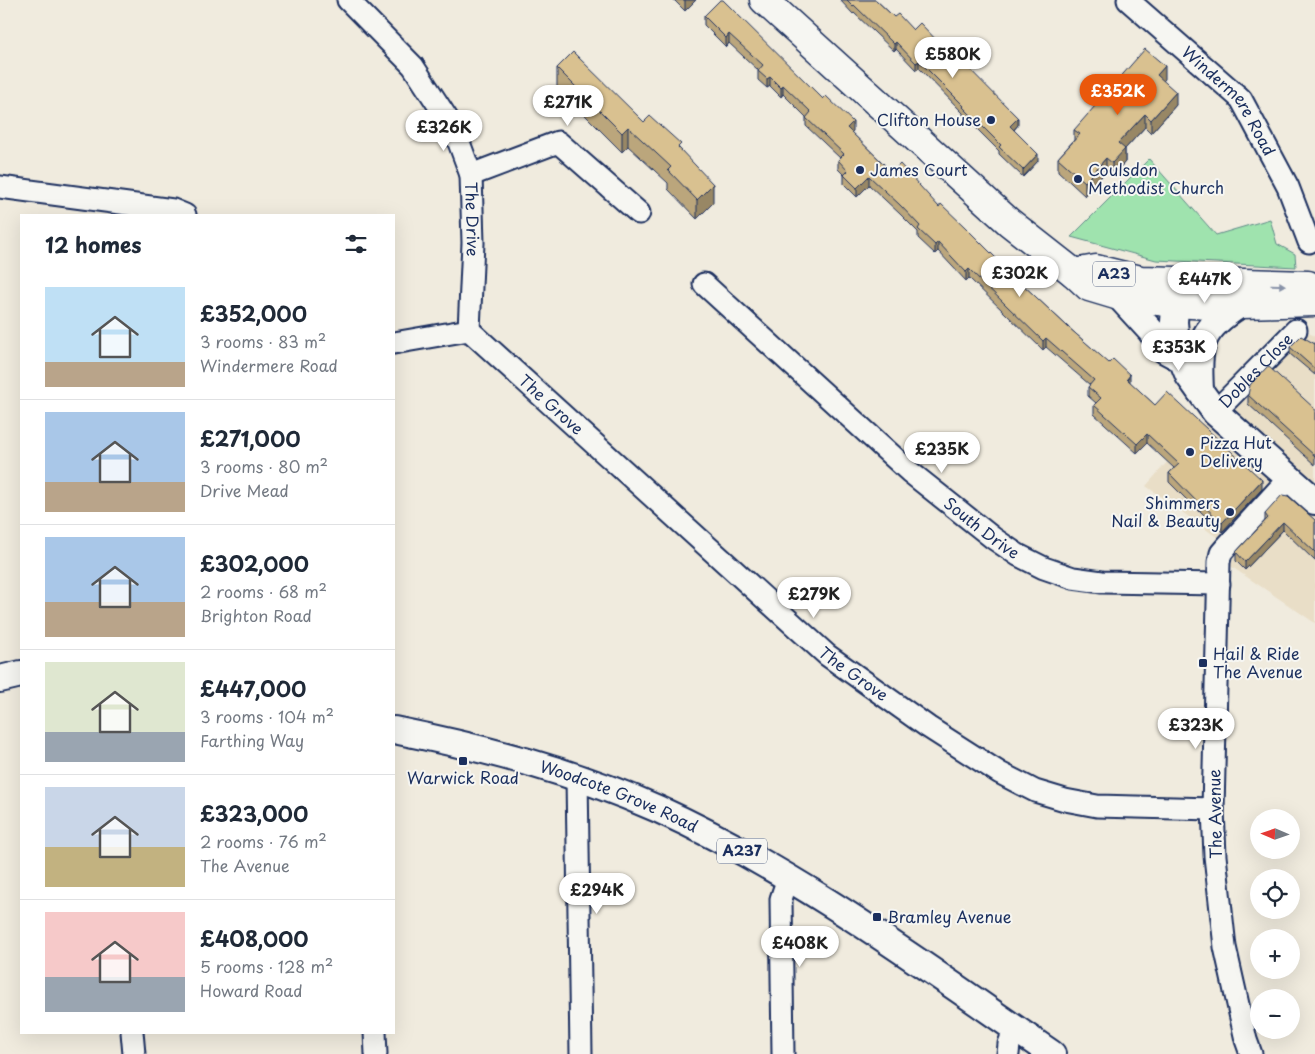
<!DOCTYPE html>
<html lang="en">
<head>
<meta charset="utf-8">
<style>
	:root { --surface:#fff; --page:#f2f2f3; --text:#1f2937; --muted:#747a83; --line:#e0e1e3; --accent:#ea580c }
	body { margin:0; font-family:"Playpen Sans",sans-serif; background:var(--page); color:var(--text); height:100vh; display:flex; flex-direction:column; font-size:19px; white-space:nowrap }
	* { box-sizing:border-box; margin:0 }
	p { font-size:16px; color:var(--muted) }
	.icon { flex:none; width:28px; height:28px; fill:none; stroke:currentColor; stroke-width:2; stroke-linecap:round; stroke-linejoin:round }
	.map { position:relative; flex:1; overflow:hidden }
	.side { position:absolute; left:20px; top:214px; width:375px; height:820px; display:flex; flex-direction:column; background:var(--surface); border-radius:0px; box-shadow:0 5px 20px #0002 }
	.side>* { flex:none }
	.needle { width:32px; rotate:272deg }
	.fabs { position:absolute; left:1250px; top:809px; display:grid; gap:10px }
	.fabs a { display:grid; place-items:center; width:50px; height:50px; border-radius:50%; background:var(--surface); box-shadow:0 5px 20px #0002; font-size:25px }
	.price { position:absolute; translate:-50% -42px; padding:0 11px; border-radius:18px; background:#fff; color:#222; font-size:16px; line-height:32px; filter:drop-shadow(0 1px 2px #0008) }
	.price::after { content:''; position:absolute; left:50%; top:30px; width:15px; height:11px; margin-left:-8px; background:inherit; clip-path:polygon(0 0,100% 0,50% 100%) }
	.price.on { background:var(--accent); color:#fff }
	ul { padding:0; list-style:none }
	li { display:flex; align-items:center; gap:15px; height:125px; padding:0 25px }
	li+li { border-top:1px solid var(--line) }
	li span { display:grid; place-items:center; flex:none; width:140px; height:100px; border-radius:0px; color:#555 }
	li>.icon { margin-inline-start:auto }
	span .icon { width:60px; height:60px; fill:#fffc; stroke-width:1 }
	li b { font-size:21px }
	h2 { display:flex; justify-content:space-between; align-items:center; height:60px; padding:0 25px; font-size:21px }
	.map>svg:first-child { display:block }
	.built { fill:#e9dec7 }
	.green { fill:#9fe3ae; stroke:#5d8986 }
	.lines { fill:none; stroke-linecap:round; stroke-linejoin:round }
	.minor-casing { stroke:#1b2f5e; stroke-width:25 }
	.major-casing { stroke:#1b2f5e; stroke-width:30 }
	.highway-casing { stroke:#1b2f5e; stroke-width:31 }
	.minor { stroke:#f6f6f2; stroke-width:21 }
	.major { stroke:#f6f6f2; stroke-width:26 }
	.highway { stroke:#f6f6f2; stroke-width:28 }
	.wall { fill:#bba67c; stroke:#1b2f5e }
	.shaded-wall { fill:#988765; stroke:#1b2f5e }
	.building { fill:#d9c190; stroke:#1b2f5e }
	.oneway { fill:#8892a8 }
	.poi-dot { fill:#1b2f5e; stroke:#f6f6f2; stroke-width:2 }
	.labels { text-anchor:middle; stroke-width:4; stroke-linejoin:round; paint-order:stroke }
	.shield { fill:#f6f6f2; stroke:#5d6b8a; stroke-width:1 }
	.shield-label { font-size:15px; font-weight:bold; fill:#1b2f5e }
	.street-label { font-size:16px; fill:#1b2f5e; stroke:#f6f6f2 }
	.poi-label { font-size:16px; fill:#1b2f5e; stroke:#f6f6f2; text-anchor:start }
</style>
</head>
<body>
<div class="map">
<svg width="1315" height="1054" viewBox="0 0 1315 1054">
	<rect width="100%" height="100%" fill="#f0ebde"/>
	<filter id="ink" filterUnits="userSpaceOnUse"><feTurbulence type="fractalNoise" baseFrequency=".02" numOctaves="2"/><feDisplacementMap in="SourceGraphic" scale="10" xChannelSelector="R" yChannelSelector="G"/><feConvolveMatrix kernelMatrix="1 2 1 2 8 2 1 2 1" color-interpolation-filters="sRGB"/></filter>
	<g filter="url(#ink)">
		<polygon class="built" points="1287,326 1302,330 1315,336 1315,623 1229,565 1218,538 1146,486"/>
		<polygon class="green" points="1149,159 1216,235 1270,219 1277,244 1295,254 1296,267 1156,260 1071,237"/>
		<g class="lines">
			<g class="minor-casing">
				<g id="minor">
					<path id="s1" d="M348 0 413 66 454 129 471 175 473 243 469 330"/>
					<path id="s2" d="M1128 0 1241 99 1288 187 1309 242"/>
					<polyline points="471,175 558,142 639,213"/>
					<polyline points="0,187 173,210 185,215"/>
					<path id="s3" d="M704 284 910 472 993 538 1018 555 1044 568 1073 578 1102 582 1219 584"/>
					<path id="s4" d="M469 330 827 655 928 727 1000 773 1035 791 1065 800 1097 806 1213 809"/>
					<polyline points="394,343 469,330"/>
					<path id="s5" d="M1215 412 1296 330"/>
					<polyline points="577,777 581,1054"/>
					<polyline points="132,1032 134,1054"/>
					<polyline points="375,1032 376,1054"/>
					<polyline points="783,1054 781,899 788,878"/>
					<polyline points="1008,1054 1009,1044 1015,1028"/>
					<polyline points="1251,1054 1246,1040 1225,947 1215,856 1213,809 1219,562 1221,553 1227,546 1290,477"/>
				</g>
			</g>
			<g class="major-casing">
				<g id="major">
					<polyline points="1177,282 1174,322 1176,344 1189,376 1215,412 1315,501"/>
					<polyline points="1119,296 1151,331 1165,350 1180,358"/>
					<path d="M1200 391C1198 346 1198 331 1239 305"/>
					<polyline points="0,679 21,674"/>
					<path id="s6" d="M394 730C484 748 573 771 658 809 799 873 925 967 1052 1054"/>
				</g>
			</g>
			<g class="highway-casing">
				<g id="highway">
					<polyline points="764,0 1009,222 1074,273 1089,287 1119,296 1175,303 1208,305 1315,302"/>
					<polyline points="1074,273 1096,269 1141,280 1308,285"/>
				</g>
			</g>
			<use href="#minor" class="minor"/>
			<use href="#major" class="major"/>
			<use href="#highway" class="highway"/>
		</g>
		<g class="wall">
			<polygon points="674,0 696,0 685,11"/>
			<polygon points="720,0 853,131 851,132 892,172 939,207 1068,327 1155,405 1262,489 1222,532 1200,511 1199,512 1169,482 1169,473 1174,468 1147,443 1137,453 1094,414 1094,405 1096,403 1088,396 1088,387 1090,385 1046,347 1043,350 969,278 966,281 938,251 935,254 918,238 918,232 900,214 869,185 857,197 844,184 844,175 838,169 838,160 840,158 806,126 806,117 783,94 781,97 770,86 767,88 758,80 758,70 729,43 726,47 704,25 704,16"/>
			<polygon points="840,0 876,0 894,17 913,30 1018,125 1014,130 1038,161 1023,177 999,154 999,151 963,115 963,113 919,68 916,70 896,49 894,51 854,13 853,14"/>
			<polygon points="557,68 644,122 681,150 713,203 697,219 668,189 668,183 628,146 622,152 557,87"/>
			<polygon points="1165,79 1163,81 1176,105 1151,133 1145,127 1125,149 1125,162 1112,176 1106,171 1085,196 1058,171 1058,158 1074,140 1074,130"/>
			<polygon points="1315,344 1315,375 1290,354 1290,347"/>
			<polygon points="1248,395 1315,409 1315,465 1248,404"/>
			<polygon points="1265,514 1315,520 1315,561 1283,530 1245,570 1236,561 1236,552 1265,521"/>
		</g>
		<g class="shaded-wall">
			<polygon points="685,0 696,0 685,11"/>
			<polygon points="729,34 729,43 726,47 726,38"/>
			<polygon points="896,42 896,49 894,51 894,44"/>
			<polygon points="919,61 919,68 916,70 916,63"/>
			<polygon points="1165,66 1165,79 1157,88 1157,75"/>
			<polygon points="770,77 770,86 767,88 767,79"/>
			<polygon points="783,85 783,94 781,97 781,88"/>
			<polygon points="1176,92 1176,105 1151,133 1151,120"/>
			<polygon points="1145,114 1145,127 1125,149 1125,162 1112,176 1112,163 1118,143"/>
			<polygon points="1018,118 1018,125 1010,134 1010,126"/>
			<polygon points="853,122 853,131 847,136 847,128"/>
			<polygon points="628,127 628,146 622,152 622,133"/>
			<polygon points="1038,154 1038,161 1023,177 1023,170"/>
			<polygon points="1106,158 1106,171 1085,196 1085,182"/>
			<polygon points="869,176 869,185 857,197 857,188"/>
			<polygon points="713,184 713,203 697,219 697,200"/>
			<polygon points="938,242 938,251 935,254 935,245"/>
			<polygon points="969,269 969,278 966,281 966,272"/>
			<polygon points="1046,338 1046,347 1043,350 1043,341"/>
			<polygon points="1130,375 1130,384 1127,379"/>
			<polygon points="1147,434 1147,443 1137,453 1137,444"/>
			<polygon points="1262,480 1262,489 1222,532 1222,523"/>
			<polygon points="1200,502 1200,511 1199,512 1199,504"/>
			<polygon points="1283,522 1283,530 1245,570 1245,562"/>
		</g>
		<g class="building">
			<polygon points="720,0 723,0 823,99 826,96 853,122 847,128 892,172 900,164 939,207 941,204 965,227 1020,282 1068,327 1109,363 1113,359 1130,375 1127,379 1155,405 1167,392 1262,480 1222,523 1200,502 1199,504 1169,473 1179,464 1147,434 1137,444 1094,405 1101,398 1088,387 1094,380 1046,338 1043,341 969,269 966,272 938,242 935,245 918,229 920,226 900,205 869,176 857,188 844,175 848,171 838,160 844,154 806,118 811,112 783,85 781,88 770,77 767,79 758,71 763,65 729,34 726,38 704,16"/>
			<polygon points="847,0 876,0 894,17 898,14 913,30 920,23 943,47 946,45 1018,118 1010,126 1038,154 1023,170 999,147 1001,145 963,107 964,106 919,61 916,63 896,42 894,44 854,5 853,6"/>
			<polygon points="1145,49 1165,66 1157,75 1176,92 1151,120 1145,114 1118,143 1125,149 1112,163 1106,158 1085,182 1058,158 1080,134 1074,130"/>
			<polygon points="573,52 644,122 650,116 681,144 678,147 713,184 697,200 668,170 671,167 628,127 622,133 557,68"/>
			<polygon points="1301,336 1315,344 1315,369 1290,347"/>
			<polygon points="1268,366 1315,409 1315,456 1248,395 1250,385"/>
			<polygon points="1282,495 1288,496 1315,520 1315,552 1283,522 1245,562 1236,552 1268,518 1265,514"/>
		</g>
		<defs><path id="oneway-solid" d="M-6-.8H1V-3.2L6.5 0L1 3.2V.8H-6Z" transform="scale(1.25)"/></defs>
		<use class="oneway" href="#oneway-solid" transform="translate(1278 285) rotate(1)"/>
	</g>
	<g class="poi-dot">
		<circle cx="991" cy="120" r="5"/>
		<circle cx="860" cy="170" r="5"/>
		<circle cx="1078" cy="179" r="5"/>
		<circle cx="1190" cy="452" r="5"/>
		<circle cx="1230" cy="512" r="5"/>
		<rect x="1198" y="658" width="10" height="10" rx="2.5"/>
		<rect x="458" y="756" width="10" height="10" rx="2.5"/>
		<rect x="872" y="912" width="10" height="10" rx="2.5"/>
	</g>
	<g class="labels">
		<g class="shield">
			<rect x="1093" y="261.5" width="42" height="25" rx="4"/>
			<rect x="717" y="838.5" width="50" height="25" rx="4"/>
		</g>
		<g class="shield-label">
			<text x="1114" y="279">A23</text>
			<text x="742" y="856">A237</text>
		</g>
		<g class="street-label">
			<text dy="6" stroke="none"><textPath href="#s2" startOffset="144">Windermere Road</textPath></text>
			<text dy="6" stroke="none"><textPath href="#s1" startOffset="261">The Drive</textPath></text>
			<text dy="6" stroke="none"><textPath href="#s5" startOffset="58">Dobles Close</textPath></text>
			<text dy="6" stroke="none"><textPath href="#s4" startOffset="111">The Grove</textPath></text>
			<text dy="6" stroke="none"><textPath href="#s3" startOffset="370">South Drive</textPath></text>
			<text dy="6" stroke="none"><textPath href="#s4" startOffset="516">The Grove</textPath></text>
			<text dy="6" stroke="none"><textPath href="#s6" startOffset="235">Woodcote Grove Road</textPath></text>
			<text transform="translate(1215 814) rotate(-91)" y="6">The Avenue</text>
		</g>
		<g class="poi-label">
			<text x="981" y="126" text-anchor="end">Clifton House</text>
			<text x="870" y="176">James Court</text>
			<text x="1088" y="176">Coulsdon<tspan x="1088" dy="18">Methodist Church</tspan></text>
			<text x="1200" y="449">Pizza Hut<tspan x="1200" dy="18">Delivery</tspan></text>
			<text x="1220" y="509" text-anchor="end">Shimmers<tspan x="1220" dy="18">Nail &amp; Beauty</tspan></text>
			<text x="1213" y="660">Hail &amp; Ride<tspan x="1213" dy="18">The Avenue</tspan></text>
			<text x="463" y="784" text-anchor="middle">Warwick Road</text>
			<text x="887" y="923">Bramley Avenue</text>
		</g>
	</g>
</svg>
<div class="fabs">
<a><svg class="needle" viewBox="-14 -14 28 28"><path d="M0-13l5 13h-10z" fill="#e53935"/><path d="M0 13l5-13h-10z" fill="#747a83"/></svg></a>
<a><svg class="icon" aria-label="locate" viewBox="0 0 24 24"><circle cx="12" cy="12" r="6"/><path d="M12 2v4M12 18v4M2 12h4M18 12h4"/></svg></a>
<a>+</a>
<a>−</a>
</div>
<b class="price" style="left:953px;top:79px">£580K</b>
<b class="price on" style="left:1118px;top:116px">£352K</b>
<b class="price" style="left:568px;top:127px">£271K</b>
<b class="price" style="left:444px;top:152px">£326K</b>
<b class="price" style="left:1020px;top:298px">£302K</b>
<b class="price" style="left:1205px;top:304px">£447K</b>
<b class="price" style="left:1179px;top:372px">£353K</b>
<b class="price" style="left:942px;top:474px">£235K</b>
<b class="price" style="left:814px;top:619px">£279K</b>
<b class="price" style="left:1196px;top:750px">£323K</b>
<b class="price" style="left:597px;top:915px">£294K</b>
<b class="price" style="left:800px;top:968px">£408K</b>
<section class="side">
<h2>12 homes<svg class="icon" aria-label="filters" viewBox="0 0 24 24"><path d="M4 7h16M4 17h16"/><circle cx="9" cy="7" r="2"/><circle cx="15" cy="17" r="2"/></svg></h2>
<ul>
<li><span style="background:linear-gradient(#bfe0f5 75%,#b9a48a 0)"><svg class="icon" aria-label="home" viewBox="0 0 24 24"><path d="M3 11l9-7 9 7M6 9v11h12V9"/></svg></span><div><b>£352,000</b><p>3 rooms · 83 m²</p><p>Windermere Road</p></div></li>
<li><span style="background:linear-gradient(#a9c7e8 70%,#b9a48a 0)"><svg class="icon" aria-label="home" viewBox="0 0 24 24"><path d="M3 11l9-7 9 7M6 9v11h12V9"/></svg></span><div><b>£271,000</b><p>3 rooms · 80 m²</p><p>Drive Mead</p></div></li>
<li><span style="background:linear-gradient(#a9c7e8 65%,#b9a48a 0)"><svg class="icon" aria-label="home" viewBox="0 0 24 24"><path d="M3 11l9-7 9 7M6 9v11h12V9"/></svg></span><div><b>£302,000</b><p>2 rooms · 68 m²</p><p>Brighton Road</p></div></li>
<li><span style="background:linear-gradient(#dfe7d0 70%,#9aa5b1 0)"><svg class="icon" aria-label="home" viewBox="0 0 24 24"><path d="M3 11l9-7 9 7M6 9v11h12V9"/></svg></span><div><b>£447,000</b><p>3 rooms · 104 m²</p><p>Farthing Way</p></div></li>
<li><span style="background:linear-gradient(#c9d6e8 60%,#c2b280 0)"><svg class="icon" aria-label="home" viewBox="0 0 24 24"><path d="M3 11l9-7 9 7M6 9v11h12V9"/></svg></span><div><b>£323,000</b><p>2 rooms · 76 m²</p><p>The Avenue</p></div></li>
<li><span style="background:linear-gradient(#f6c9c9 65%,#9aa5b1 0)"><svg class="icon" aria-label="home" viewBox="0 0 24 24"><path d="M3 11l9-7 9 7M6 9v11h12V9"/></svg></span><div><b>£408,000</b><p>5 rooms · 128 m²</p><p>Howard Road</p></div></li>
</ul>
</section>
</div>
</body>
</html>
